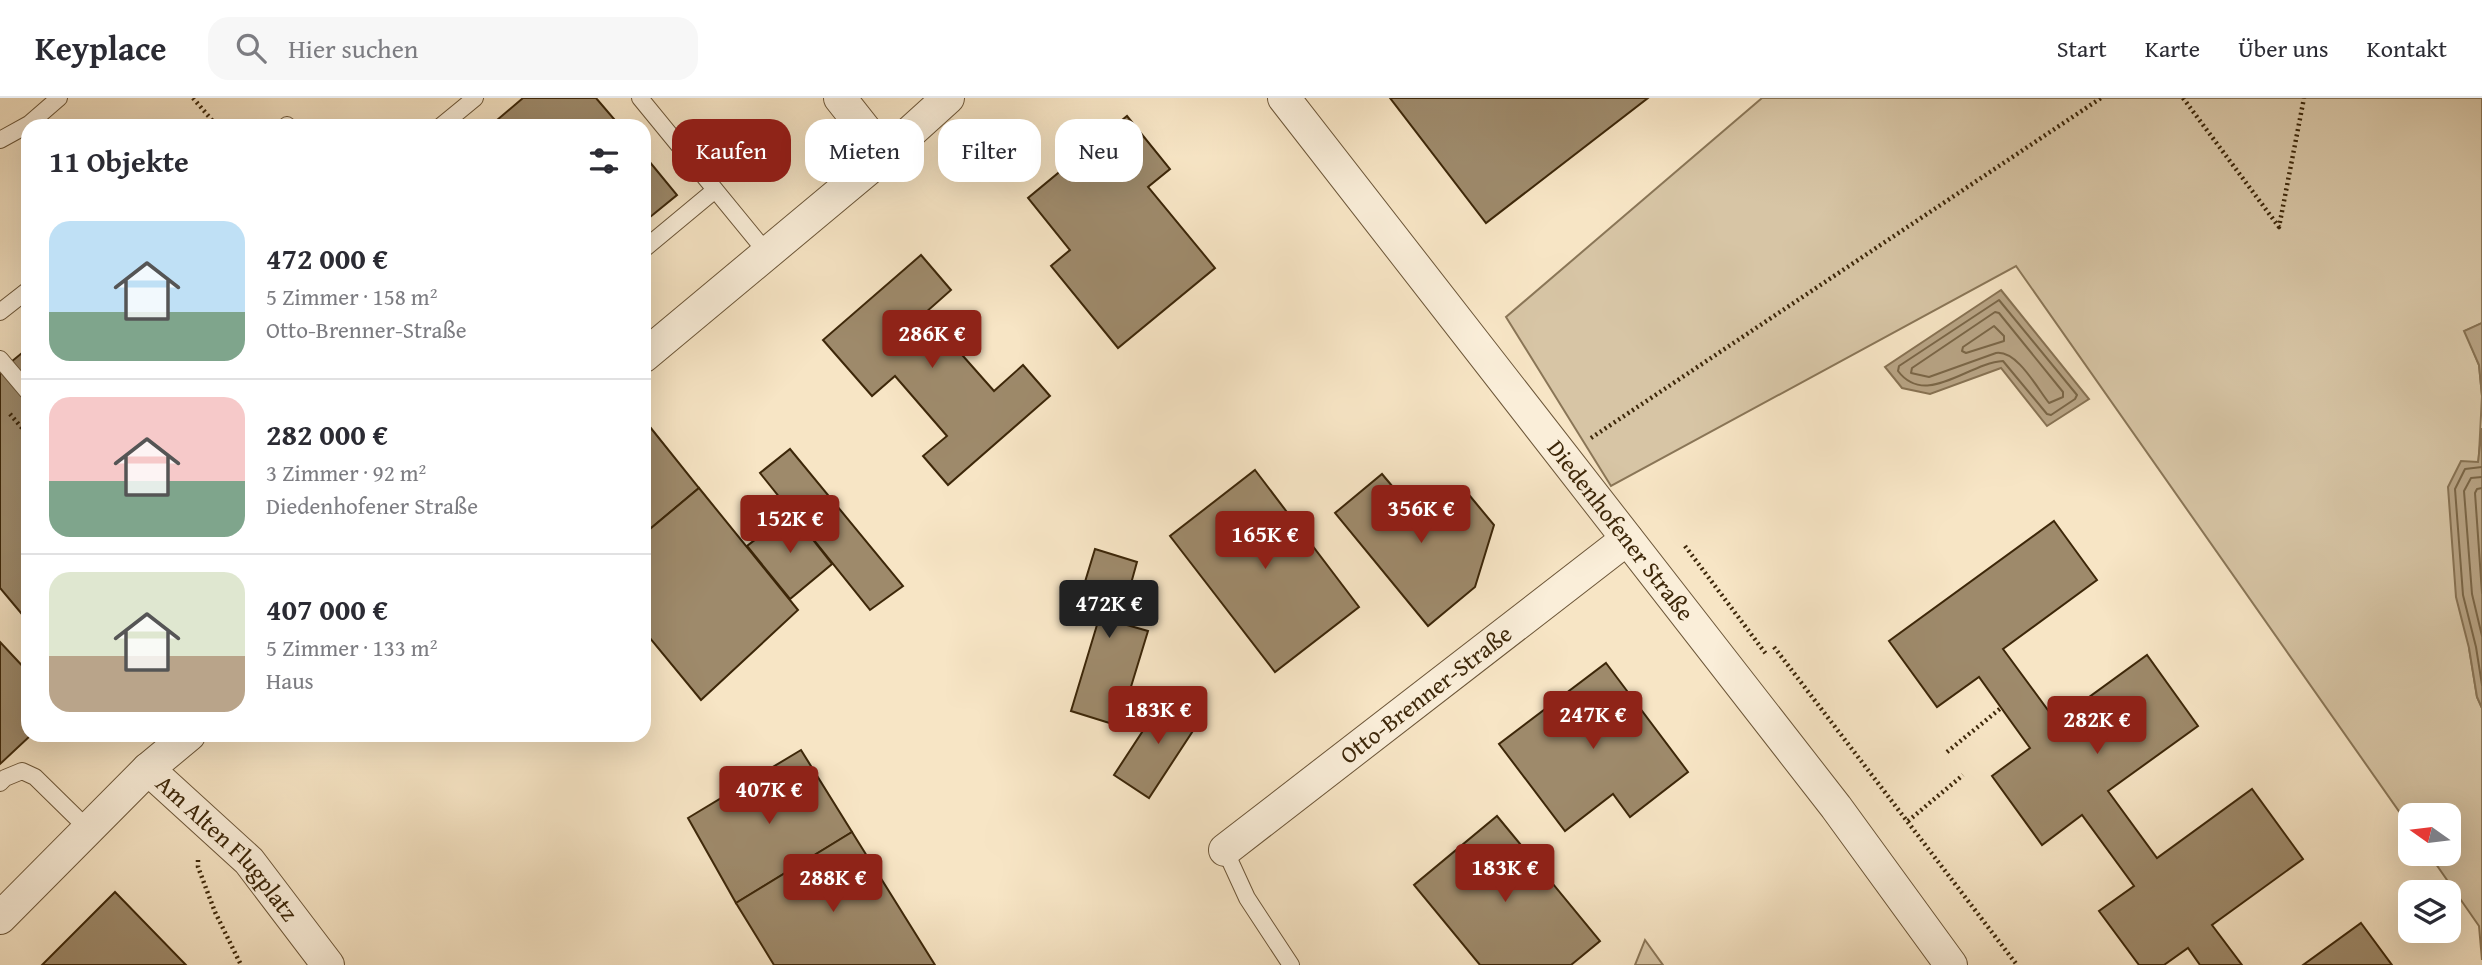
<!DOCTYPE html>
<html lang="de">
<head>
<meta charset="utf-8">
<style>
	:root { --surface:#fff; --page:#f7f7f7; --text:#2b2b33; --muted:#7c7c81; --line:#e1e1e2; --accent:#8f2418 }
	body { margin:0; font-family:"Gentium Book Plus",serif; background:var(--page); color:var(--text); height:100vh; display:flex; flex-direction:column; font-size:26px; white-space:nowrap }
	* { box-sizing:border-box; margin:0 }
	p { font-size:23px; color:var(--muted) }
	.icon { flex:none; width:38px; height:38px; fill:none; stroke:currentColor; stroke-width:2; stroke-linecap:round; stroke-linejoin:round }
	.map { position:relative; flex:1; overflow:hidden }
	.side { position:absolute; left:21px; top:21px; width:630px; height:623px; display:flex; flex-direction:column; background:var(--surface); border-radius:21px; box-shadow:0 7px 28px #0002 }
	.side>* { flex:none }
	.hud { position:absolute; left:672px; top:21px; width:665px; height:63px; display:flex; gap:14px }
	.needle { width:46px; rotate:284deg }
	.controls { position:absolute; left:2398px; top:705px; display:grid; gap:14px }
	.controls a { display:grid; place-items:center; width:63px; height:63px; border-radius:14px; background:var(--surface); box-shadow:0 7px 28px #0002; font-size:35px }
	.price { position:absolute; translate:-50% -60px; padding:0 16px; border-radius:7px; background:var(--accent); color:#fff; font-size:23px; line-height:46px; filter:drop-shadow(0 2px 4px #0008) }
	.price::after { content:''; position:absolute; left:50%; top:42px; width:21px; height:16px; margin-left:-10px; background:inherit; clip-path:polygon(0 0,100% 0,50% 100%) }
	.price.current { background:#222; color:#fff }
	ul { padding:0; list-style:none }
	li { display:flex; align-items:center; gap:21px; height:175px; padding:0 28px }
	li+li { border-top:2px solid var(--line) }
	li span { display:grid; place-items:center; flex:none; width:196px; height:140px; border-radius:21px; color:#555 }
	li>.icon { margin-inline-start:auto }
	span .icon { width:84px; height:84px; fill:#fffc; stroke-width:1 }
	li b { font-size:30px }
	h2 { display:flex; justify-content:space-between; align-items:center; height:84px; padding:0 28px; font-size:30px }
	.chip { padding:0 24px; border-radius:21px; background:var(--surface); box-shadow:0 7px 28px #0002; font-size:24px; line-height:63px }
	.chip.current { background:var(--accent); color:#fff }
	header { display:flex; align-items:center; gap:42px; box-sizing:border-box; height:98px; padding:0 35px; background:var(--surface); border-bottom:2px solid var(--line) }
	header strong { font-size:33px }
	nav { display:flex; gap:38px; margin-inline-start:auto; font-size:24px }
	.search { width:490px; height:63px; background:var(--page); display:flex; align-items:center; gap:18px; box-sizing:border-box; padding:0 24px; border-radius:21px; color:var(--muted); font-size:26px }
	.map>svg:first-child { display:block }
	.green { fill:#d7c5a5; stroke:#8a7657; stroke-width:2 }
	.water { fill:#b8a485; stroke:#877253; stroke-width:2 }
	.lines { fill:none; stroke-linecap:round; stroke-linejoin:round }
	.shore { stroke:#7a6647; stroke-width:2 }
	.building { fill:#9e8a6b; stroke:#3d2709; stroke-width:2 }
	.lane-casing { stroke:#6c5638; stroke-width:18 }
	.street-casing { stroke:#6c5638; stroke-width:34 }
	.path { stroke:#3d2709; stroke-width:4.5; stroke-dasharray:2 3.5; stroke-linecap:butt }
	.lane { stroke:#faeed9; stroke-width:16 }
	.street { stroke:#faeed9; stroke-width:32 }
	.labels { text-anchor:middle; stroke-width:5; stroke-linejoin:round; paint-order:stroke }
	.street-label { font-size:24px; fill:#3d2709; stroke:#faeed9 }
</style>
</head>
<body>
<header>
<strong>Keyplace</strong>
<div class="search"><svg class="icon" aria-label="search" viewBox="0 0 24 24"><circle cx="10" cy="10" r="6"/><path d="M15 15l6 6"/></svg>Hier suchen</div>
<nav><a>Start</a><a>Karte</a><a>Über uns</a><a>Kontakt</a></nav>
</header>
<div class="map">
<svg width="2482" height="867" viewBox="0 0 2482 867">
	<rect width="100%" height="100%" fill="#f7e5c5"/>
	<filter id="stains"><feTurbulence type="fractalNoise" baseFrequency=".00286" numOctaves="4"/><feColorMatrix values="0 0 0 0 .2 0 0 0 0 .09 0 0 0 0 .02 0 0 0 .5 -.17"/></filter>
	<radialGradient id="worn" r=".72"><stop offset=".6" stop-color="#630" stop-opacity="0"/><stop offset="1" stop-color="#630" stop-opacity=".3"/></radialGradient>
	<g class="green">
		<polygon points="1762,0 2482,0 2482,225 2465,233 2479,267 2482,298 2469,550 2477,599 2482,610 2482,862 2479,828 2429,756 2448,756 2448,718 2410,718 2410,729 2016,168 1611,388 1506,219"/>
		<polygon points="1645,842 1663,867 1635,867"/>
	</g>
	<g class="water">
		<polygon points="2001,192 2089,301 2047,328 2001,270 1930,296 1902,290 1885,269"/>
		<polygon points="2482,225 2482,298 2479,267 2464,233"/>
		<polygon points="2482,330 2482,610 2477,599 2469,550 2456,499 2448,389 2461,363 2478,364"/>
	</g>
	<g class="lines">
		<g class="shore">
			<path d="M1999 202 2077 297 2075 301 2051 317 2047 316 2003 263C1968 265 1926 310 1898 273L1899 268Z"/>
			<path d="M1995 214 1999 215 2063 294V299L2049 305C2037 290 2017 252 1996 255L1929 279 1911 275 1912 270Z"/>
			<polygon points="1994,228 2004,238 2004,243 1966,255 1962,253 1963,249"/>
			<polyline points="2482,369 2465,371 2455,391 2463,497 2476,549 2482,587"/>
			<polyline points="2482,379 2471,380 2464,393 2472,496 2482,538"/>
			<polyline points="2482,390 2477,391 2475,395 2482,495"/>
		</g>
	</g>
	<g class="building">
		<polygon points="523,0 596,0 620,28 490,28"/>
		<polygon points="1390,0 1648,0 1486,125"/>
		<polygon points="1127,18 1170,71 1148,89 1215,170 1118,250 1051,168 1070,152 1028,100"/>
		<polygon points="644,57 677,97 644,124"/>
		<polygon points="921,157 951,192 925,215 994,293 1023,267 1050,298 948,387 923,358 947,338 895,278 872,298 823,242"/>
		<polygon points="28,250 28,509 21,515 0,490 0,273"/>
		<polygon points="646,324 699,390 644,436 644,326"/>
		<polygon points="790,351 903,488 870,512 760,375"/>
		<polygon points="1255,372 1359,509 1275,574 1170,438"/>
		<polygon points="1382,376 1424,426 1465,392 1494,427 1475,489 1428,528 1335,415"/>
		<polygon points="699,390 798,512 701,602 644,533 644,436"/>
		<polygon points="791,414 832,466 790,501 747,448"/>
		<polygon points="2054,423 2097,482 2003,551 2056,623 2147,557 2198,628 2108,693 2157,760 2252,691 2303,761 2212,827 2242,867 2200,867 2188,850 2164,867 2139,867 2099,813 2134,788 2082,717 2042,747 1992,678 2030,650 1979,579 1937,609 1889,543"/>
		<polygon points="1095,451 1137,464 1120,525 1148,533 1119,628 1071,613 1100,517 1077,510"/>
		<polygon points="0,544 28,574 28,637 31,637 0,666"/>
		<polygon points="1606,565 1688,674 1630,719 1613,696 1565,733 1499,646"/>
		<polygon points="1167,596 1202,619 1149,700 1114,677"/>
		<polygon points="801,652 852,734 736,805 688,720"/>
		<polygon points="1497,718 1600,843 1571,867 1480,867 1414,787"/>
		<polygon points="852,734 935,867 774,867 736,805"/>
		<polygon points="115,794 186,867 42,867"/>
		<polygon points="2361,825 2392,867 2303,867"/>
	</g>
	<g class="lines">
		<g class="lane-casing">
			<g id="lane">
				<polyline points="640,0 767,155"/>
				<polyline points="287,27 288,28"/>
				<polyline points="441,28 475,0"/>
				<polyline points="0,42 29,26 59,0"/>
				<polyline points="644,151 715,92"/>
				<polyline points="0,214 28,192"/>
				<polyline points="0,261 28,294"/>
				<polyline points="0,685 5,680 22,673 35,679 88,731"/>
				<polyline points="1225,752 1247,800 1291,867"/>
			</g>
		</g>
		<g class="street-casing">
			<g id="street">
				<polyline points="840,0 885,57"/>
				<path id="s1" d="M1284 0 1836 709 1951 867"/>
				<polyline points="644,258 885,57 948,0"/>
				<path id="s2" d="M148 671 249 763 328 867"/>
				<path id="s3" d="M1225 752 1627 441"/>
				<polyline points="0,820 148,671 189,637"/>
			</g>
		</g>
		<g class="path">
			<polyline points="193,0 217,28"/>
			<polyline points="2183,0 2279,129 2304,0"/>
			<polyline points="10,316 28,337"/>
			<polyline points="1591,340 2101,0"/>
			<polyline points="1685,448 1766,556"/>
			<polyline points="1774,549 2017,867"/>
			<polyline points="1947,654 2001,610"/>
			<polyline points="1908,723 1963,677"/>
			<polyline points="198,762 198,769 215,814 241,867"/>
		</g>
		<use href="#lane" class="lane"/>
		<use href="#street" class="street"/>
	</g>
	<g class="labels">
		<g class="street-label">
			<text dy="8" stroke="none"><textPath href="#s1" startOffset="548">Diedenhofener Straße</textPath></text>
			<text dy="8" stroke="none"><textPath href="#s3" startOffset="254">Otto-Brenner-Straße</textPath></text>
			<text dy="8" stroke="none"><textPath href="#s2" startOffset="112">Am Alten Flugplatz</textPath></text>
		</g>
	</g>
	<rect width="100%" height="100%" filter="url(#stains)"/>
	<rect width="100%" height="100%" fill="url(#worn)"/>
</svg>
<div class="controls">
<a><svg class="needle" viewBox="-14 -14 28 28"><path d="M0-13l5 13h-10z" fill="#e53935"/><path d="M0 13l5-13h-10z" fill="#7c7c81"/></svg></a>
<a><svg class="icon" aria-label="layers" viewBox="0 0 24 24"><path d="M12 4l9 5-9 5-9-5zM3 14l9 5 9-5"/></svg></a>
</div>
<b class="price" style="left:932px;top:272px">286K €</b>
<b class="price" style="left:1421px;top:447px">356K €</b>
<b class="price" style="left:790px;top:457px">152K €</b>
<b class="price" style="left:1265px;top:473px">165K €</b>
<b class="price current" style="left:1109px;top:542px">472K €</b>
<b class="price" style="left:1158px;top:648px">183K €</b>
<b class="price" style="left:1593px;top:653px">247K €</b>
<b class="price" style="left:2097px;top:658px">282K €</b>
<b class="price" style="left:769px;top:728px">407K €</b>
<b class="price" style="left:1505px;top:806px">183K €</b>
<b class="price" style="left:833px;top:816px">288K €</b>
<div class="hud">
<a class="chip current">Kaufen</a>
<a class="chip">Mieten</a>
<a class="chip">Filter</a>
<a class="chip">Neu</a>
</div>
<section class="side">
<h2>11 Objekte<svg class="icon" aria-label="filters" viewBox="0 0 24 24"><path d="M4 7h16M4 17h16"/><circle cx="9" cy="7" r="2"/><circle cx="15" cy="17" r="2"/></svg></h2>
<ul>
<li><span style="background:linear-gradient(#bfe0f5 65%,#7fa58c 0)"><svg class="icon" aria-label="home" viewBox="0 0 24 24"><path d="M3 11l9-7 9 7M6 9v11h12V9"/></svg></span><div><b>472 000 €</b><p>5 Zimmer · 158 m²</p><p>Otto-Brenner-Straße</p></div></li>
<li><span style="background:linear-gradient(#f6c9c9 60%,#7fa58c 0)"><svg class="icon" aria-label="home" viewBox="0 0 24 24"><path d="M3 11l9-7 9 7M6 9v11h12V9"/></svg></span><div><b>282 000 €</b><p>3 Zimmer · 92 m²</p><p>Diedenhofener Straße</p></div></li>
<li><span style="background:linear-gradient(#dfe7d0 60%,#b9a48a 0)"><svg class="icon" aria-label="home" viewBox="0 0 24 24"><path d="M3 11l9-7 9 7M6 9v11h12V9"/></svg></span><div><b>407 000 €</b><p>5 Zimmer · 133 m²</p><p>Haus</p></div></li>
</ul>
</section>
</div>
</body>
</html>
